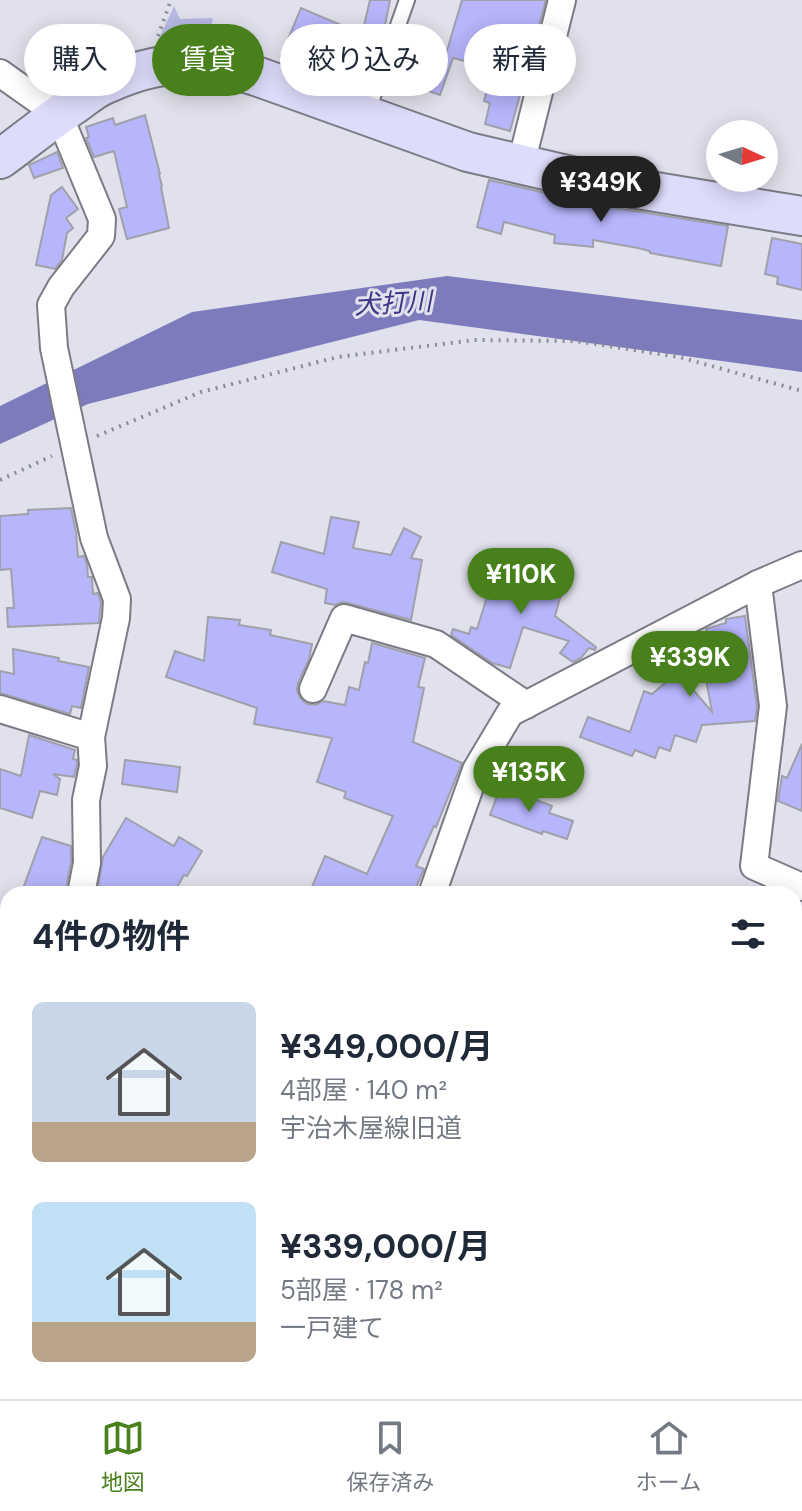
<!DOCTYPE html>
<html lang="ja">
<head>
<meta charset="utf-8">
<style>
	:root { --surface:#fff; --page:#f6f6f7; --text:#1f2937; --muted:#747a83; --line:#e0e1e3; --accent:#48811b }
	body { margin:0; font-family:"DM Sans","Noto Sans JP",sans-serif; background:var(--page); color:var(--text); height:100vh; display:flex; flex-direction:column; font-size:30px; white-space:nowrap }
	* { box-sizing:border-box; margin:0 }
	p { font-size:26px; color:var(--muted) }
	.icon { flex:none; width:44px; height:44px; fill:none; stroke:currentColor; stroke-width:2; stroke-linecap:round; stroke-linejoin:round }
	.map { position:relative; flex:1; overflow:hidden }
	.drawer { position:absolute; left:0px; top:886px; width:802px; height:514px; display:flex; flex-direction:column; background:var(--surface); border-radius:24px 24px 0 0; box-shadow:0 4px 20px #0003 }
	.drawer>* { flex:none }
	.banner { position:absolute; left:24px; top:24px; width:754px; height:72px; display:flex; gap:16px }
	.needle { width:52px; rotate:94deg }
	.buttons { position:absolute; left:706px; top:120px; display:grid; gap:16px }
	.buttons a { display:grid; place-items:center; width:72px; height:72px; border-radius:50%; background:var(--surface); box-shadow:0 4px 20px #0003; font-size:40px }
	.price { position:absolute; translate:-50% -68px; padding:0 18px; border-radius:28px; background:var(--accent); color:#fff; font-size:26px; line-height:52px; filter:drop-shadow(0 2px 4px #0008) }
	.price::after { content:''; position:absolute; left:50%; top:48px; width:24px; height:18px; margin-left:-12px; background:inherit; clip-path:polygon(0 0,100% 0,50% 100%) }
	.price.current { background:#222; color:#fff }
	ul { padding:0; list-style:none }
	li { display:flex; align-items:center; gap:24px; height:200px; padding:0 32px }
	li span { display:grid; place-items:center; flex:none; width:224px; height:160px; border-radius:12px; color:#555 }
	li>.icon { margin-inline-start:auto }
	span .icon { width:96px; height:96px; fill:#fffc; stroke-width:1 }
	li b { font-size:34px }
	h2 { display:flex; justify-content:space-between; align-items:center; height:96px; padding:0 32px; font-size:34px }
	.tag { padding:0 28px; border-radius:36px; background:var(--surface); box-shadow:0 4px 20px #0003; font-size:28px; line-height:72px }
	.tag.current { background:var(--accent); color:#fff }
	.dock { display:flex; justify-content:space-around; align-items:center; height:112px; border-top:2px solid var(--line); background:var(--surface); font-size:22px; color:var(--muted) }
	.dock a { display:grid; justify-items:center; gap:4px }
	.dock .current { color:var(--accent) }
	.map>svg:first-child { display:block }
	.green { fill:#b8b9e4 }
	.forest { fill:#9f9ee1 }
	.water { fill:#7d7bbc }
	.building { fill:#b7b5fb; stroke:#a0a0ab; stroke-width:2 }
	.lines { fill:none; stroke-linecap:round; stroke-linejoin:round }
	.lane-casing { stroke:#7b7b86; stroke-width:18 }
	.street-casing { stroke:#7b7b86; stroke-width:30 }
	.secondary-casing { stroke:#7b7b86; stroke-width:42 }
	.path { stroke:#898a92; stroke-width:4; stroke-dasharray:2 6; stroke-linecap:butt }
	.lane { stroke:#fff; stroke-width:14 }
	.street { stroke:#fff; stroke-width:26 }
	.secondary { stroke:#dedcfb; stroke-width:38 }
	.labels { text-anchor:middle; stroke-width:6; stroke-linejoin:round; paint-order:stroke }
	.water-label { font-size:26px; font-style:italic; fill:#403584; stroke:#e0e1ec }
</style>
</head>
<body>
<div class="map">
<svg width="802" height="1399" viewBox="0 0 802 1399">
	<rect width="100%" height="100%" fill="#e0e1ec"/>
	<polygon class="green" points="174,6 180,19 213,18 207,48 152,54"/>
	<polygon class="forest" points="802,1197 802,1399 363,1399 370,1392 794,1392 794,1200"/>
	<polygon class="water" points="447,276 802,320 802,372 419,320 88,404 0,444 0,406 192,312"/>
	<g class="building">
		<polygon points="370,0 390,0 382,40 373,65 371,64 360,90 281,56 301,8 362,34"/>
		<polygon points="462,0 546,0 510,131 485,124 490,103 484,101 493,68 453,58 440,95 408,84 410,78 392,72 401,46 431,57 434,49 446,54"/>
		<polygon points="145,115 160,174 159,175 162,186 161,187 169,228 127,239 119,209 127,207 114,151 94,157 86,138 89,137 86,127 113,118 115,125"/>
		<polygon points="57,152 63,168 34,178 29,165"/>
		<polygon points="489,180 597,205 728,226 721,266 650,253 650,251 638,248 593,240 593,247 554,243 555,235 504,222 501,234 477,227"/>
		<polygon points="62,187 78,209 66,218 73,228 67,233 62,260 55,269 36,265 51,195"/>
		<polygon points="772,238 802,244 802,290 777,284 778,277 765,274"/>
		<polygon points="71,508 76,532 78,557 84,556 87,565 88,577 92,577 92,579 93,594 98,593 101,602 99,623 8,627 7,608 14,608 11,569 0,570 0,516 28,514 28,510"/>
		<polygon points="331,517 359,522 353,548 391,555 404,528 421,537 411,558 422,560 411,620 348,603 342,602 335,605 325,603 327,589 272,572 281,542 324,554"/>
		<polygon points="523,563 566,577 555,616 596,647 595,650 589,648 581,658 573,662 560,653 569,641 523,627 510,668 492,663 451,635 453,629 469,634 471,627 477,629 496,568 519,575"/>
		<polygon points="745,616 757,706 755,721 702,725 696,742 675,735 670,751 659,747 655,758 635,750 632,756 580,737 588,717 630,732 644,691 652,694 678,672 712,712 702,657 711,655 706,629 726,623 726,619"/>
		<polygon points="208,617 240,620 239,625 271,630 270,635 312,644 309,659 298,683 297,690 300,698 307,704 316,705 323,701 345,705 349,687 359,690 365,662 368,663 372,643 425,658 418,687 424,688 413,742 462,763 436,827 434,826 416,866 424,869 413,894 358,894 347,888 344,894 309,894 325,856 367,874 393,816 344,798 346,792 317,782 332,738 254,724 257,708 166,677 175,651 204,661"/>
		<polygon points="13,649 59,658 58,661 89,667 81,708 72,706 70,714 0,693 0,671 14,674"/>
		<polygon points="29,735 75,750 73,759 77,760 77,765 74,777 53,774 60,779 57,795 40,791 32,818 0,808 0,769 21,776"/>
		<polygon points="802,744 802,811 778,801 782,776 787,778"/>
		<polygon points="125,760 180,767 177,792 122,784"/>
		<polygon points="501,786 552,806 549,813 573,821 567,839 543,831 542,834 490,815"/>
		<polygon points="126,818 174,846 179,837 202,851 187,876 184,875 173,894 97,894 103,857"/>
		<polygon points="42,837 71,846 71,862 65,894 21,894"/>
	</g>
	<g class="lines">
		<g class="lane-casing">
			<polyline id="lane" points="366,116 407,0"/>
		</g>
		<g class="street-casing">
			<g id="street">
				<polyline points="0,73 59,115 102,219 101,236 61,287 51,305 54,348 94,538 117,599 116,618 91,737 93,766 86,800 87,863 81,894"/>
				<polyline points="521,164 562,0"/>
				<polyline points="758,584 773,706 754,866 802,887"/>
				<polyline points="313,689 344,618 436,644 526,705"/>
				<polyline points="0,709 91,737"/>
				<polyline points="432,894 476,770 510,713 758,584 802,565"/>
				<polyline points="0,946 8,945"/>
				<polyline points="794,1052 802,1031"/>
				<polyline points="0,1073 8,1076"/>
				<polyline points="794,1113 802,1114"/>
				<polyline points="0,1225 8,1228"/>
				<polyline points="260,1399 263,1392"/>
			</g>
		</g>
		<g class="secondary-casing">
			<path id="secondary" d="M0 159C25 141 49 121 75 104 85 97 95 88 106 84 158 60 202 58 256 76L468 152 601 183 802 216"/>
		</g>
		<g class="path">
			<polyline points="158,36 171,0"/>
			<polyline points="97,436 201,392 338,357 474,340 576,341 679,357 802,391"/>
			<polyline points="0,480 52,456"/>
		</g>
		<use href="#lane" class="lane"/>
		<use href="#street" class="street"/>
		<use href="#secondary" class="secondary"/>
	</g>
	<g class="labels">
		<g class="water-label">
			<text transform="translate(393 303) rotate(-3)" y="9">犬打川</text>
		</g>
	</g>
</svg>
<div class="buttons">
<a><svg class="needle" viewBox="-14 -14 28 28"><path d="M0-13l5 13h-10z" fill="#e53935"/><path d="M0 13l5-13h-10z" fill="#747a83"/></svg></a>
</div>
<b class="price current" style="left:601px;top:224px">¥349K</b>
<b class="price" style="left:521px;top:616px">¥110K</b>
<b class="price" style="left:690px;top:699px">¥339K</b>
<b class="price" style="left:529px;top:814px">¥135K</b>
<div class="banner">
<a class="tag">購入</a>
<a class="tag current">賃貸</a>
<a class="tag">絞り込み</a>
<a class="tag">新着</a>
</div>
<section class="drawer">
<h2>4件の物件<svg class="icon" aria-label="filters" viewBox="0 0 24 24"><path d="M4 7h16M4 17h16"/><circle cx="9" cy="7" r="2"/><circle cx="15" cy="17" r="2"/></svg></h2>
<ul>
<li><span style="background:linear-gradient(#c9d6e8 75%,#b9a48a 0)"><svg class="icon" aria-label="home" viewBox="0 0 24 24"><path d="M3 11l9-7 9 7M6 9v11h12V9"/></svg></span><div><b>¥349,000/月</b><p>4部屋 · 140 m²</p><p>宇治木屋線旧道</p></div></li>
<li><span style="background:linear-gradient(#bfe0f5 75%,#b9a48a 0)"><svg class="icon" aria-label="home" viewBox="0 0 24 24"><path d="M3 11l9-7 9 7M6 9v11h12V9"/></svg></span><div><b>¥339,000/月</b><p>5部屋 · 178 m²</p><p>一戸建て</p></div></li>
</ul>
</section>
</div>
<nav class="dock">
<a class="current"><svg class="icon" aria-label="map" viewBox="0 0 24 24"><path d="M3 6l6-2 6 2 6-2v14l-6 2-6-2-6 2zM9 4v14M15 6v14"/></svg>地図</a>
<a><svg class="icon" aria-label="saved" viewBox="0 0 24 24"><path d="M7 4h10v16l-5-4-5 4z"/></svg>保存済み</a>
<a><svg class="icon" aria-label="home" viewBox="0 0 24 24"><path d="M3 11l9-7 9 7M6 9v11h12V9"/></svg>ホーム</a>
</nav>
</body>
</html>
